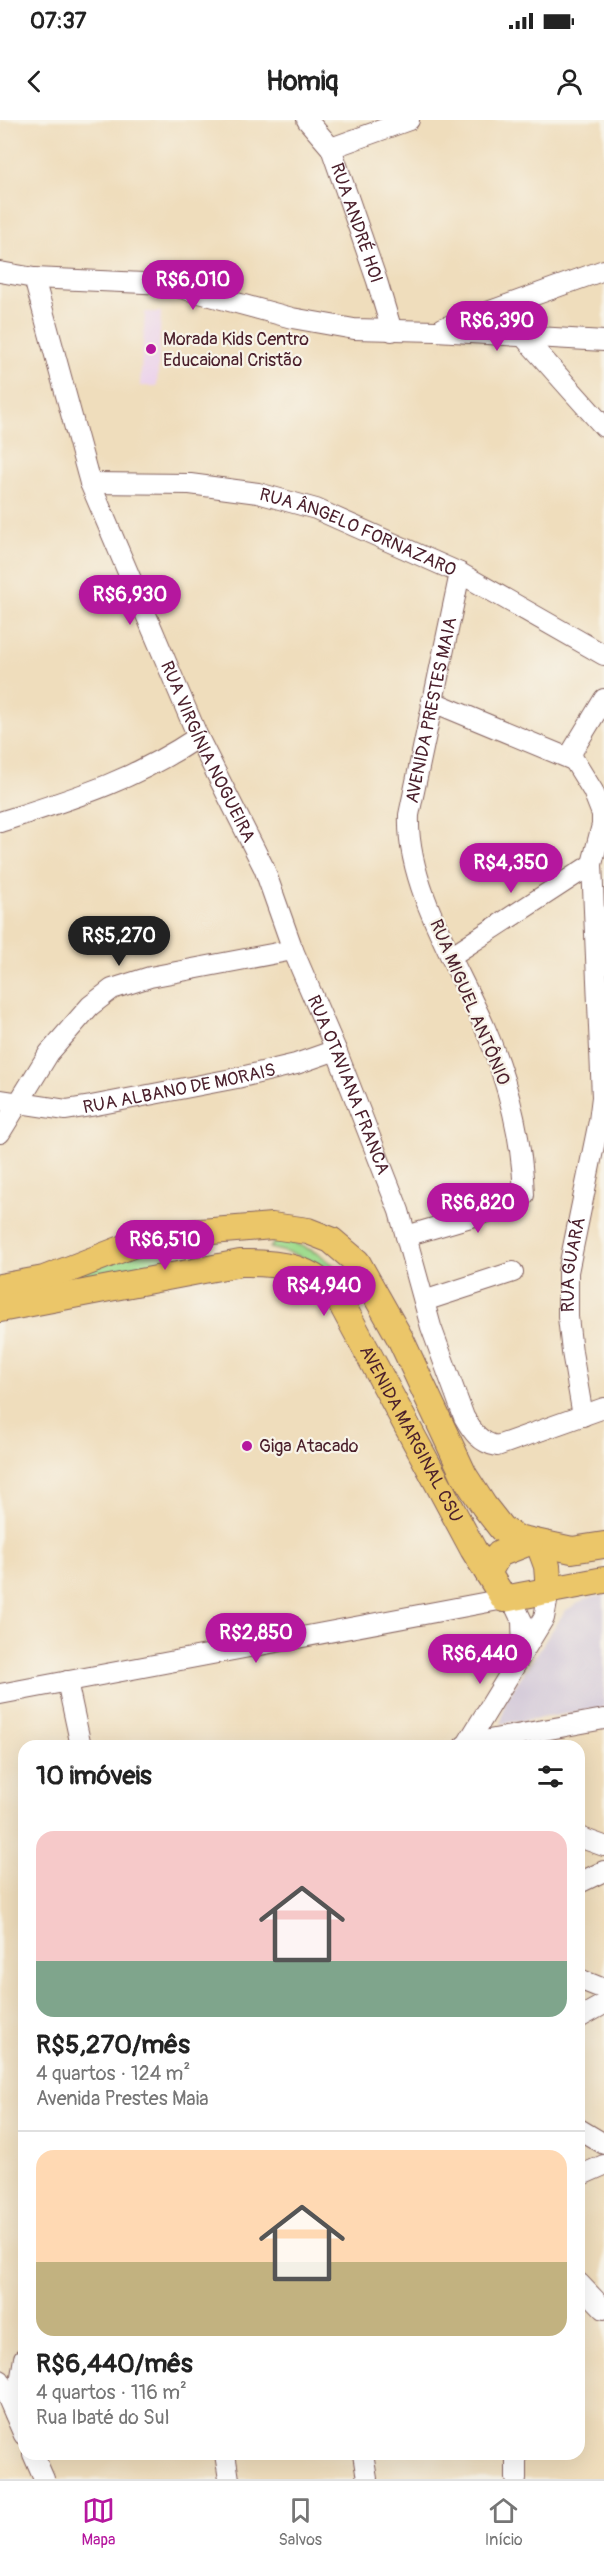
<!DOCTYPE html>
<html lang="pt">
<head>
<meta charset="utf-8">
<style>
	:root { --surface:#fff; --page:#f2f2f2; --text:#222; --muted:#767676; --line:#e0e0e0; --accent:#b5179e }
	body { margin:0; font-family:Pangolin,sans-serif; background:var(--page); color:var(--text); height:100vh; display:flex; flex-direction:column; font-size:22px; white-space:nowrap }
	* { box-sizing:border-box; margin:0 }
	p { font-size:20px; color:var(--muted) }
	.icon { flex:none; width:33px; height:33px; fill:none; stroke:currentColor; stroke-width:2; stroke-linecap:round; stroke-linejoin:round }
	.map { position:relative; flex:1; overflow:hidden }
	.panel { position:absolute; left:18px; top:1620px; width:567px; height:720px; display:flex; flex-direction:column; background:var(--surface); border-radius:18px; box-shadow:0 6px 24px #0002 }
	.panel>* { flex:none }
	.price { position:absolute; translate:-50% -51px; padding:0 14px; border-radius:21px; background:var(--accent); color:#fff; font-size:20px; line-height:39px; filter:drop-shadow(0 2px 3px #0008) }
	.price::after { content:''; position:absolute; left:50%; top:36px; width:18px; height:14px; margin-left:-9px; background:inherit; clip-path:polygon(0 0,100% 0,50% 100%) }
	.price.selected { background:#222; color:#fff }
	ul { padding:0; list-style:none }
	li { display:grid; align-content:center; gap:12px; height:318px; padding:0 18px }
	li+li { border-top:2px solid var(--line) }
	li span { display:grid; place-items:center; height:186px; border-radius:18px; color:#555 }
	li>.icon { margin-inline-start:auto }
	span .icon { width:108px; height:108px; fill:#fffc; stroke-width:1 }
	li b { font-size:26px }
	h2 { display:flex; justify-content:space-between; align-items:center; height:72px; padding:0 18px; font-size:26px }
	.status { display:flex; justify-content:space-between; align-items:center; height:42px; padding:0 30px; background:var(--surface); direction:ltr }
	.status svg { height:16px; fill:currentColor }
	header { display:flex; justify-content:space-between; align-items:center; height:78px; padding:0 18px; background:var(--surface); font-size:27px; font-weight:800 }
	.tabs { display:flex; justify-content:space-around; align-items:center; height:84px; border-top:2px solid var(--line); background:var(--surface); font-size:16px; color:var(--muted) }
	.tabs a { display:grid; justify-items:center; gap:3px }
	.tabs .selected { color:var(--accent) }
	.map>svg:first-child { display:block }
	.built { fill:#ebd1eb }
	.industrial { fill:#cbbfd5 }
	.green { fill:#a0dc8f; stroke:#757e5d; stroke-width:1.5 }
	.lines { fill:none; stroke-linecap:round; stroke-linejoin:round }
	.minor-casing { stroke:#84625e; stroke-width:22 }
	.major-casing { stroke:#84625e; stroke-width:28 }
	.minor { stroke:#fff; stroke-width:20 }
	.major { stroke:#ebc669; stroke-width:26 }
	.poi-dot { fill:#b5179e; stroke:#f7f3e8; stroke-width:2 }
	.labels { text-anchor:middle; stroke-width:4.5; stroke-linejoin:round; paint-order:stroke }
	.street-label { font-size:18px; fill:#4a1f2b; stroke:#f7f3e8 }
	.poi-label { font-size:18px; fill:#4a1f2b; stroke:#f7f3e8; text-anchor:start }
</style>
</head>
<body>
<div class="status"><b>07:37</b><svg viewBox="0 0 49 12"><path d="M0 12V9h3v3zM5 12V6h3v6zM10 12V3h3v9zM15 12V0h3v12zM26 1h20v11H26zM47 4h2v5h-2z"/></svg></div>
<header><svg class="icon" aria-label="back" viewBox="0 0 24 24"><path d="M15 5l-7 7 7 7"/></svg>Homiq<svg class="icon" aria-label="person" viewBox="0 0 24 24"><circle cx="12" cy="8" r="4"/><path d="M4 21q1-7 8-7t8 7"/></svg></header>
<div class="map">
<svg width="604" height="2359" viewBox="0 0 604 2359">
	<rect width="100%" height="100%" fill="#f7f3e8"/>
	<filter id="ink" filterUnits="userSpaceOnUse"><feTurbulence type="fractalNoise" baseFrequency=".0167" numOctaves="2"/><feDisplacementMap in="SourceGraphic" scale="12" xChannelSelector="R" yChannelSelector="G"/><feConvolveMatrix kernelMatrix="1 2 1 2 8 2 1 2 1" color-interpolation-filters="sRGB"/></filter>
	<filter id="wash" filterUnits="userSpaceOnUse"><feTurbulence type="fractalNoise" baseFrequency=".008" numOctaves="4" result="noise"/><feDisplacementMap in="SourceGraphic" scale="24" xChannelSelector="R" yChannelSelector="G"/><feGaussianBlur stdDeviation="1.35" result="paint"/><feColorMatrix in="noise" values="0 0 0 0 0 0 0 0 0 0 0 0 0 0 0 0 0 1.4 0 .05"/><feComposite in="paint" operator="in"/></filter>
	<g filter="url(#wash)">
		<rect width="100%" height="100%" fill="#efddbc"/>
		<polygon class="built" points="145,192 161,192 157,266 140,266"/>
		<polygon class="industrial" points="604,1475 604,1588 501,1604 506,1579 565,1491 585,1479"/>
		<g class="green">
			<path d="M278 1118C322 1131 334 1141 361 1178 336 1173 338 1160 320 1147 306 1136 287 1132 270 1128Z"/>
			<polygon points="162,1125 167,1141 36,1165"/>
		</g>
	</g>
	<g filter="url(#ink)">
		<g class="lines">
			<g class="minor-casing">
				<g id="minor">
					<path id="s1" d="M307 0 331 28 377 161 392 211"/>
					<polyline points="331,28 409,0"/>
					<polyline points="0,152 34,158 166,164 292,198 354,209 436,211 604,221"/>
					<path id="s2" d="M34 158 90 363 198 617 264 748 293 830 336 930 399 1091 431 1207 464 1297C472 1311 480 1323 497 1326L604 1288"/>
					<polyline points="443,208 604,150"/>
					<polyline points="522,215 604,307"/>
					<path id="s3" d="M90 363 190 364 258 373 316 389 460 453 604 535"/>
					<polyline points="431,581 573,640"/>
					<path d="M0 702C75 678 132 661 198 617"/>
					<polyline points="451,836 592,744"/>
					<path id="s4" d="M0 980 66 990 91 986 237 958 296 944 336 930"/>
					<polyline points="0,1013 49,933 90,886 112,869 150,857 293,830"/>
					<path id="s5" d="M406 1116 505 1087 518 1081 524 1075C522 1016 508 962 485 908 457 844 406 765 409 695L460 453"/>
					<polyline points="424,1181 513,1152"/>
					<path id="s6" d="M583 1296 572 1232 568 1197V1152L599 1001 602 977 592 744 602 705V694L593 671 572 637 573 630 604 579"/>
					<polyline points="511,1478 522,1501 523,1530"/>
					<polyline points="67,1561 81,1626"/>
					<polyline points="0,1574 504,1479"/>
					<polyline points="467,1624 604,1599"/>
					<polyline points="464,1626 467,1624 544,1498 549,1471"/>
					<polyline points="579,1717 604,1726"/>
					<polyline points="579,1763 604,1751"/>
					<polyline points="579,1859 604,1869"/>
					<polyline points="579,1898 604,1884"/>
					<polyline points="579,2009 604,2024"/>
					<polyline points="579,2056 604,2045"/>
					<polyline points="579,2163 604,2189"/>
					<polyline points="0,2260 24,2315"/>
					<polyline points="15,2294 24,2238"/>
					<polyline points="33,2334 44,2359"/>
					<polyline points="225,2334 229,2359"/>
					<polyline points="363,2334 367,2359"/>
					<polyline points="516,2334 516,2359"/>
				</g>
			</g>
			<g class="major-casing">
				<g id="major">
					<polyline points="0,1167 44,1159 132,1125 177,1114 272,1106 308,1111 331,1120 357,1142 401,1220 464,1355 484,1386 502,1409 517,1418 572,1430 604,1425"/>
					<path id="s7" d="M0 1189 240 1143C280 1142 315 1147 340 1181L473 1429 504 1479 604 1460"/>
					<polyline points="539,1424 547,1446 549,1471"/>
					<polyline points="488,1453 499,1434 530,1422"/>
				</g>
			</g>
			<use href="#minor" class="minor"/>
			<use href="#major" class="major"/>
		</g>
	</g>
	<g class="poi-dot">
		<circle cx="151" cy="229" r="6"/>
		<circle cx="247" cy="1326" r="6"/>
	</g>
	<g class="labels">
		<g class="street-label">
			<text dy="6" stroke="none"><textPath href="#s1" startOffset="116">RUA ANDRÉ HOI</textPath></text>
			<text dy="6" stroke="none"><textPath href="#s3" startOffset="276">RUA ÂNGELO FORNAZARO</textPath></text>
			<text dy="6" stroke="none"><textPath href="#s5" startOffset="634">AVENIDA PRESTES MAIA</textPath></text>
			<text dy="6" stroke="none"><textPath href="#s2" startOffset="506">RUA VIRGÍNIA NOGUEIRA</textPath></text>
			<text transform="translate(470 882) rotate(67)" y="6">RUA MIGUEL ANTÔNIO</text>
			<text dy="6" stroke="none"><textPath href="#s2" startOffset="868">RUA OTAVIANA FRANCA</textPath></text>
			<text dy="6" stroke="none"><textPath href="#s4" startOffset="182">RUA ALBANO DE MORAIS</textPath></text>
			<text dy="6" stroke="none"><textPath href="#s6" startOffset="153">RUA GUARÁ</textPath></text>
			<text dy="6" stroke="none"><textPath href="#s7" startOffset="507">AVENIDA MARGINAL CSU</textPath></text>
		</g>
		<g class="poi-label">
			<text x="163" y="225">Morada Kids Centro<tspan x="163" dy="21">Educaional Cristão</tspan></text>
			<text x="259" y="1332">Giga Atacado</text>
		</g>
	</g>
</svg>
<b class="price" style="left:193px;top:191px">R$6,010</b>
<b class="price" style="left:497px;top:232px">R$6,390</b>
<b class="price" style="left:130px;top:506px">R$6,930</b>
<b class="price" style="left:511px;top:774px">R$4,350</b>
<b class="price selected" style="left:119px;top:847px">R$5,270</b>
<b class="price" style="left:478px;top:1114px">R$6,820</b>
<b class="price" style="left:165px;top:1151px">R$6,510</b>
<b class="price" style="left:324px;top:1197px">R$4,940</b>
<b class="price" style="left:256px;top:1544px">R$2,850</b>
<b class="price" style="left:480px;top:1565px">R$6,440</b>
<section class="panel">
<h2>10 imóveis<svg class="icon" aria-label="filters" viewBox="0 0 24 24"><path d="M4 7h16M4 17h16"/><circle cx="9" cy="7" r="2"/><circle cx="15" cy="17" r="2"/></svg></h2>
<ul>
<li><span style="background:linear-gradient(#f6c9c9 70%,#7fa58c 0)"><svg class="icon" aria-label="home" viewBox="0 0 24 24"><path d="M3 11l9-7 9 7M6 9v11h12V9"/></svg></span><div><b>R$5,270/mês</b><p>4 quartos · 124 m²</p><p>Avenida Prestes Maia</p></div></li>
<li><span style="background:linear-gradient(#ffd9b3 60%,#c2b280 0)"><svg class="icon" aria-label="home" viewBox="0 0 24 24"><path d="M3 11l9-7 9 7M6 9v11h12V9"/></svg></span><div><b>R$6,440/mês</b><p>4 quartos · 116 m²</p><p>Rua Ibaté do Sul</p></div></li>
</ul>
</section>
</div>
<nav class="tabs">
<a class="selected"><svg class="icon" aria-label="map" viewBox="0 0 24 24"><path d="M3 6l6-2 6 2 6-2v14l-6 2-6-2-6 2zM9 4v14M15 6v14"/></svg>Mapa</a>
<a><svg class="icon" aria-label="saved" viewBox="0 0 24 24"><path d="M7 4h10v16l-5-4-5 4z"/></svg>Salvos</a>
<a><svg class="icon" aria-label="home" viewBox="0 0 24 24"><path d="M3 11l9-7 9 7M6 9v11h12V9"/></svg>Início</a>
</nav>
</body>
</html>
